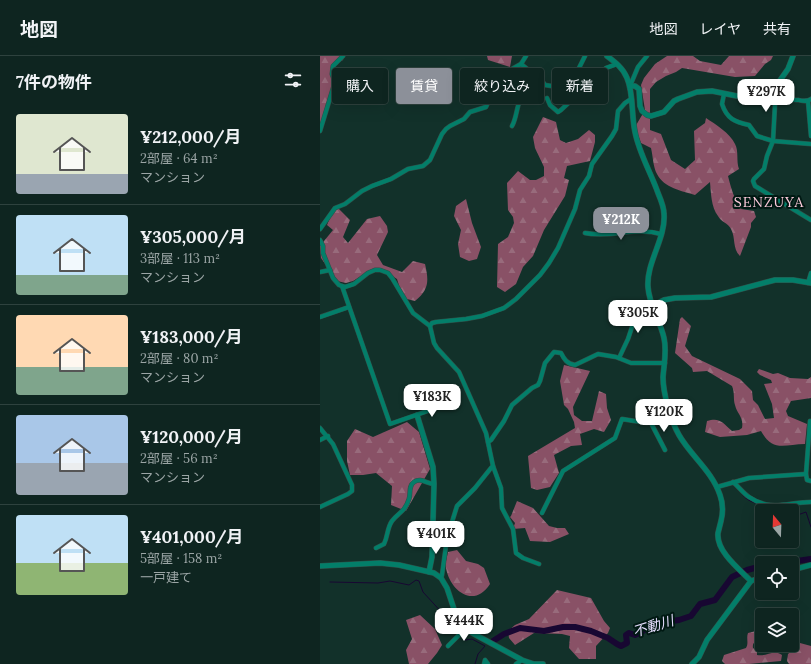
<!DOCTYPE html>
<html lang="ja">
<head>
<meta charset="utf-8">
<style>
	:root { --surface:#0e2520; --page:#1c312d; --text:#f1f3f6; --muted:#9ba5a5; --line:#2e423e; --accent:#8c9099 }
	body { margin:0; font-family:Lora,"Noto Sans JP",serif; background:var(--page); color:var(--text); height:100vh; display:flex; flex-direction:column; font-size:15px; white-space:nowrap }
	* { box-sizing:border-box; margin:0 }
	p { font-size:13px; color:var(--muted) }
	.icon { flex:none; width:22px; height:22px; fill:none; stroke:currentColor; stroke-width:2; stroke-linecap:round; stroke-linejoin:round }
	.map { position:relative; flex:1; overflow:hidden }
	.drawer { display:flex; flex-direction:column; background:var(--surface); width:320px }
	.drawer>* { flex:none }
	.guide { position:absolute; left:12px; top:12px; width:380px; height:36px; display:flex; gap:8px }
	.needle { width:26px; rotate:341deg }
	.fabs { position:absolute; left:435px; top:448px; display:grid; gap:8px }
	.fabs a { display:grid; place-items:center; width:44px; height:44px; border-radius:4px; background:var(--surface); box-shadow:0 4px 16px #0002,0 0 0 1px var(--line); font-size:20px }
	.price { position:absolute; translate:-50% -34px; padding:0 9px; border-radius:8px; background:#fff; color:#222; font-size:13px; line-height:26px; filter:drop-shadow(0 1px 2px #0008) }
	.price::after { content:''; position:absolute; left:50%; top:24px; width:12px; height:9px; margin-left:-6px; background:inherit; clip-path:polygon(0 0,100% 0,50% 100%) }
	.price.on { background:var(--accent); color:#fff }
	ul { padding:0; list-style:none }
	li { display:flex; align-items:center; gap:12px; height:100px; padding:0 16px }
	li+li { border-top:1px solid var(--line) }
	li span { display:grid; place-items:center; flex:none; width:112px; height:80px; border-radius:4px; color:#555 }
	li>.icon { margin-inline-start:auto }
	span .icon { width:48px; height:48px; fill:#fffc; stroke-width:1 }
	li b { font-size:17px }
	h2 { display:flex; justify-content:space-between; align-items:center; height:48px; padding:0 16px; font-size:17px }
	.chip { padding:0 14px; border-radius:4px; background:var(--surface); box-shadow:0 4px 16px #0002,0 0 0 1px var(--line); font-size:14px; line-height:36px }
	.chip.on { background:var(--accent); color:#fff }
	header { display:flex; align-items:center; gap:24px; box-sizing:border-box; height:56px; padding:0 20px; background:var(--surface); border-bottom:1px solid var(--line) }
	header strong { font-size:19px }
	nav { display:flex; gap:22px; margin-inline-start:auto; font-size:14px }
	main { display:flex; flex:1; min-height:0 }
	.map>svg:first-child { display:block }
	.forest { fill:url(#forest-firs) }
	.lines { fill:none; stroke-linecap:round; stroke-linejoin:round }
	.stream { stroke:#180732; stroke-width:1 }
	.river { stroke:#180732; stroke-width:6 }
	.minor-casing { stroke:#314f48; stroke-width:5 }
	.tertiary-casing { stroke:#314f48; stroke-width:6 }
	.minor { stroke:#037e69; stroke-width:4 }
	.tertiary { stroke:#037e69; stroke-width:5 }
	.labels { text-anchor:middle; stroke-width:4; stroke-linejoin:round; paint-order:stroke }
	.neighbourhood-label { font-size:14px; letter-spacing:1px; fill:#fdccdd; stroke:#001913 }
	.water-label { font-size:14px; font-style:italic; fill:#e3dcfc; stroke:#001913 }
</style>
</head>
<body>
<header>
<strong>地図</strong>
<nav><a>地図</a><a>レイヤ</a><a>共有</a></nav>
</header>
<main>
<section class="drawer">
<h2>7件の物件<svg class="icon" aria-label="filters" viewBox="0 0 24 24"><path d="M4 7h16M4 17h16"/><circle cx="9" cy="7" r="2"/><circle cx="15" cy="17" r="2"/></svg></h2>
<ul>
<li><span style="background:linear-gradient(#dfe7d0 75%,#9aa5b1 0)"><svg class="icon" aria-label="home" viewBox="0 0 24 24"><path d="M3 11l9-7 9 7M6 9v11h12V9"/></svg></span><div><b>¥212,000/月</b><p>2部屋 · 64 m²</p><p>マンション</p></div></li>
<li><span style="background:linear-gradient(#bfe0f5 75%,#7fa58c 0)"><svg class="icon" aria-label="home" viewBox="0 0 24 24"><path d="M3 11l9-7 9 7M6 9v11h12V9"/></svg></span><div><b>¥305,000/月</b><p>3部屋 · 113 m²</p><p>マンション</p></div></li>
<li><span style="background:linear-gradient(#ffd9b3 65%,#7fa58c 0)"><svg class="icon" aria-label="home" viewBox="0 0 24 24"><path d="M3 11l9-7 9 7M6 9v11h12V9"/></svg></span><div><b>¥183,000/月</b><p>2部屋 · 80 m²</p><p>マンション</p></div></li>
<li><span style="background:linear-gradient(#a9c7e8 60%,#9aa5b1 0)"><svg class="icon" aria-label="home" viewBox="0 0 24 24"><path d="M3 11l9-7 9 7M6 9v11h12V9"/></svg></span><div><b>¥120,000/月</b><p>2部屋 · 56 m²</p><p>マンション</p></div></li>
<li><span style="background:linear-gradient(#bfe0f5 60%,#8fb573 0)"><svg class="icon" aria-label="home" viewBox="0 0 24 24"><path d="M3 11l9-7 9 7M6 9v11h12V9"/></svg></span><div><b>¥401,000/月</b><p>5部屋 · 158 m²</p><p>一戸建て</p></div></li>
</ul>
</section>
<div class="map">
<svg width="491" height="608" viewBox="0 0 491 608">
	<defs>
		<pattern id="forest-firs" width="22" height="20" patternUnits="userSpaceOnUse"><rect width="22" height="20" fill="#895166"/><path d="M5 1l3.5 6h-7zM16 11l3.5 6h-7z" fill="#986b7c"/></pattern>
	</defs>
	<rect width="100%" height="100%" fill="#12312a"/>
	<g class="forest">
		<polygon points="0,0 24,0 23,4 11,10 15,19 19,42 7,47 0,73"/>
		<polygon points="167,0 192,0 190,11 168,4"/>
		<path d="M347 0H373L380 5 401 9 409 0H453L451 4 445 8 435 20 415 21 362 12 356 16 346 20 336 26 330 33V74L341 78 351 104 365 113 375 104 374 75 385 67 386 62C395 68 410 77 415 88 419 95 416 105 419 113L408 120C411 132 414 143 421 153L434 155 436 161 431 167V171L420 200C412 192 416 182 411 173 408 167 401 166 398 160 391 151 391 137 390 126L375 139C362 135 344 132 337 118 333 111 333 100 331 92L321 87 315 71 325 54 321 29 324 22 335 8Z"/>
		<polygon points="223,61 236,66 240,84 246,87 258,83 269,74 275,79 275,86 270,105 247,110 244,122 249,124 245,140 224,174 213,200 203,211 196,228 185,236 177,231 178,188 188,181 194,167 193,161 188,154 187,127 198,115 210,124 216,124 224,120 224,111 215,92 213,81"/>
		<polygon points="146,143 152,167 161,191 157,203 149,205 140,201 138,188 141,174 134,160 136,150"/>
		<path d="M18 152 30 164 23 181 28 187 47 163 60 160 67 170 68 176 57 199 63 209 82 216 93 205 105 208C109 225 109 234 95 245L83 242 77 223 60 212 51 214 33 225 26 227 17 225 1 202 0 190 13 174 7 169 13 155Z"/>
		<path d="M362 261 371 270 365 290 372 300 420 323 432 335 433 344 438 349 445 363 454 362 452 348 444 328 452 327 451 324 440 319 437 316 439 313 453 318 458 317 470 322 488 323 491 321V342L471 345 466 355 468 360 487 368 485 388C465 388 453 397 441 375L427 379 400 381 385 376 387 365C400 361 403 367 412 375L419 374 422 372C424 361 417 358 415 349 413 343 415 337 412 330L387 315 373 316 372 312 355 297 360 263Z"/>
		<polygon points="244,309 270,315 253,351 254,359 262,365 272,365 279,335 286,338 287,352 291,364 284,376 274,373 260,378 262,389 251,390 234,399 239,417 230,431 217,434 211,432 208,400 255,372 254,366 248,353 244,349 240,325"/>
		<polygon points="87,366 99,376 110,413 86,455 71,449 72,430 56,417 43,419 30,419 27,405 27,385 35,373 53,381"/>
		<polygon points="197,445 213,452 229,470 237,472 245,472 249,478 230,486 210,485 205,472 193,473 195,467 190,461 191,460"/>
		<path d="M137 494 146 505 158 508 164 512 170 528C154 553 130 535 126 512 125 507 127 501 128 496Z"/>
		<polygon points="237,534 271,542 284,565 290,572 288,577 276,590 276,603 259,603 249,592 250,580 242,578 214,577 195,589 189,582 188,575 195,569 209,563"/>
		<polygon points="100,559 115,573 122,589 117,597 108,608 89,608 86,594 92,583 86,564"/>
		<path d="M442 570V583C437 585 432 585 433 592L437 595V599C446 601 454 593 462 599L461 605 429 608H405L402 605 404 599 426 592C429 587 426 582 428 577L440 574Z"/>
		<polygon points="472,579 480,587 491,590 491,608 469,608 467,605 468,598 474,593 474,590 472,588"/>
	</g>
	<g class="lines">
		<g class="stream">
			<path d="M421 436C425 445 435 447 445 450L444 455"/>
			<polyline points="472,461 486,456 491,471"/>
			<polyline points="10,526 58,527 70,525 89,529 96,524 99,525 103,536 136,572"/>
			<polyline points="140,578 145,584 152,583 165,590 158,598 155,608"/>
		</g>
		<g class="river">
			<polyline points="462,507 491,503"/>
			<polyline points="173,585 184,578 200,572 224,575 243,571 255,571 271,575 288,582 297,588 301,590 307,587 306,579 309,577 315,579 320,577 331,569 338,567 359,564 371,560 380,548 395,544 412,521 427,514 442,510"/>
		</g>
		<g class="minor-casing">
			<g id="minor">
				<polyline points="201,8 222,25 225,29 244,32 249,29 256,21"/>
				<polyline points="259,12 265,0"/>
				<polyline points="310,30 318,11 327,0"/>
				<polyline points="456,30 453,85 447,100 444,113 434,123 433,125 435,130 491,164"/>
				<path d="M457 32C461 45 467 43 478 44 483 45 487 46 491 43"/>
				<path d="M404 38 402 48C407 63 415 66 429 69L437 80 453 85 491 88"/>
				<polyline points="227,42 230,49 238,56 241,54 286,12 297,8"/>
				<polyline points="488,45 491,80"/>
				<path d="M192 70C198 60 196 43 206 37 212 33 219 31 224 28"/>
				<polyline points="0,75 15,26 12,18 13,10 23,0"/>
				<polyline points="0,173 15,152 25,148 42,135 52,130 71,123 88,113 103,110 110,104 122,78 126,73 130,70 144,63 150,56 166,51 178,24 183,18 201,8 206,0"/>
				<path d="M265 177C290 182 316 171 341 178"/>
				<polyline points="0,184 3,190 3,197 13,222 19,229 25,231 34,228 48,217 55,214 60,214 68,217 72,222 93,257 110,270 114,287 117,292 139,316 166,377 173,410 181,432 182,452 193,473 196,497 203,502 219,508"/>
				<polyline points="0,216 10,214"/>
				<polyline points="488,227 491,217"/>
				<polyline points="22,230 70,368 122,350"/>
				<polyline points="0,261 29,251"/>
				<polyline points="110,270 112,267 116,266 146,263 162,260 184,252 196,243 220,219 229,207 238,192 255,153 260,134 269,120 272,108 292,80 296,73 298,55 305,47 311,43"/>
				<polyline points="299,302 308,283 315,262 321,256 332,250"/>
				<polyline points="490,365 486,418 487,424 491,425"/>
				<polyline points="331,367 345,394"/>
				<polyline points="0,372 13,388 32,429 32,435 28,438 0,451"/>
				<polyline points="0,384 8,380"/>
				<path d="M168 386 171 384 184 365 192 349 212 332 218 329 220 325 225 307 234 296 241 297C244 303 247 308 255 309L278 298 296 301 311 307H345"/>
				<path d="M413 426C419 431 423 437 429 441 451 456 468 446 491 446"/>
				<polyline points="397,431 429,422 486,418"/>
				<polyline points="222,457 243,415 295,382 302,363 327,367 353,362"/>
				<path d="M56 492 64 488C68 480 67 472 72 465 79 456 85 456 89 443 91 438 88 430 94 426 101 421 107 428 114 428"/>
				<polyline points="121,522 122,519 127,482 137,450 155,432 171,412 173,410"/>
				<polyline points="128,590 139,579 138,571 140,568"/>
				<polyline points="164,608 165,604 168,608"/>
				<polyline points="196,608 202,604"/>
			</g>
		</g>
		<g class="tertiary-casing">
			<g id="tertiary">
				<path d="M287 0C295 6 303 12 307 22 314 38 311 58 315 76 319 97 331 117 338 137 341 144 344 151 344 158 346 182 326 207 328 231 329 249 340 264 344 282 347 295 344 308 343 321 343 338 351 365 359 379 371 400 392 415 400 439 403 447 403 457 401 465 400 469 399 473 398 477 396 495 419 513 431 525"/>
				<polyline points="310,30 315,30 319,33 320,50 322,55 327,59 331,60 344,56 354,45 358,43 377,36 392,35 417,40 428,39 456,30 468,13 473,0"/>
				<polyline points="332,250 344,244 355,242 391,241 455,224 473,224 491,227"/>
				<polyline points="97,359 113,411 114,428 112,501 109,516"/>
				<polyline points="0,510 60,507 79,509 114,517 121,522 127,532 137,562 143,572 202,604 214,608 223,608"/>
				<polyline points="472,514 491,509"/>
				<polyline points="372,608 379,601 387,584 431,525 442,521"/>
			</g>
		</g>
		<use href="#minor" class="minor"/>
		<use href="#tertiary" class="tertiary"/>
	</g>
	<g class="labels">
		<g class="neighbourhood-label">
			<text x="449" y="151">SENZUYA</text>
		</g>
		<g class="water-label">
			<text transform="translate(333 570) rotate(-17)" y="5">不動川</text>
		</g>
	</g>
</svg>
<div class="fabs">
<a><svg class="needle" viewBox="-14 -14 28 28"><path d="M0-13l5 13h-10z" fill="#e53935"/><path d="M0 13l5-13h-10z" fill="#9ba5a5"/></svg></a>
<a><svg class="icon" aria-label="locate" viewBox="0 0 24 24"><circle cx="12" cy="12" r="6"/><path d="M12 2v4M12 18v4M2 12h4M18 12h4"/></svg></a>
<a><svg class="icon" aria-label="layers" viewBox="0 0 24 24"><path d="M12 4l9 5-9 5-9-5zM3 14l9 5 9-5"/></svg></a>
</div>
<b class="price" style="left:446px;top:57px">¥297K</b>
<b class="price on" style="left:301px;top:185px">¥212K</b>
<b class="price" style="left:318px;top:278px">¥305K</b>
<b class="price" style="left:112px;top:362px">¥183K</b>
<b class="price" style="left:344px;top:377px">¥120K</b>
<b class="price" style="left:116px;top:499px">¥401K</b>
<b class="price" style="left:144px;top:586px">¥444K</b>
<div class="guide">
<a class="chip">購入</a>
<a class="chip on">賃貸</a>
<a class="chip">絞り込み</a>
<a class="chip">新着</a>
</div>
</div>
</main>
</body>
</html>
